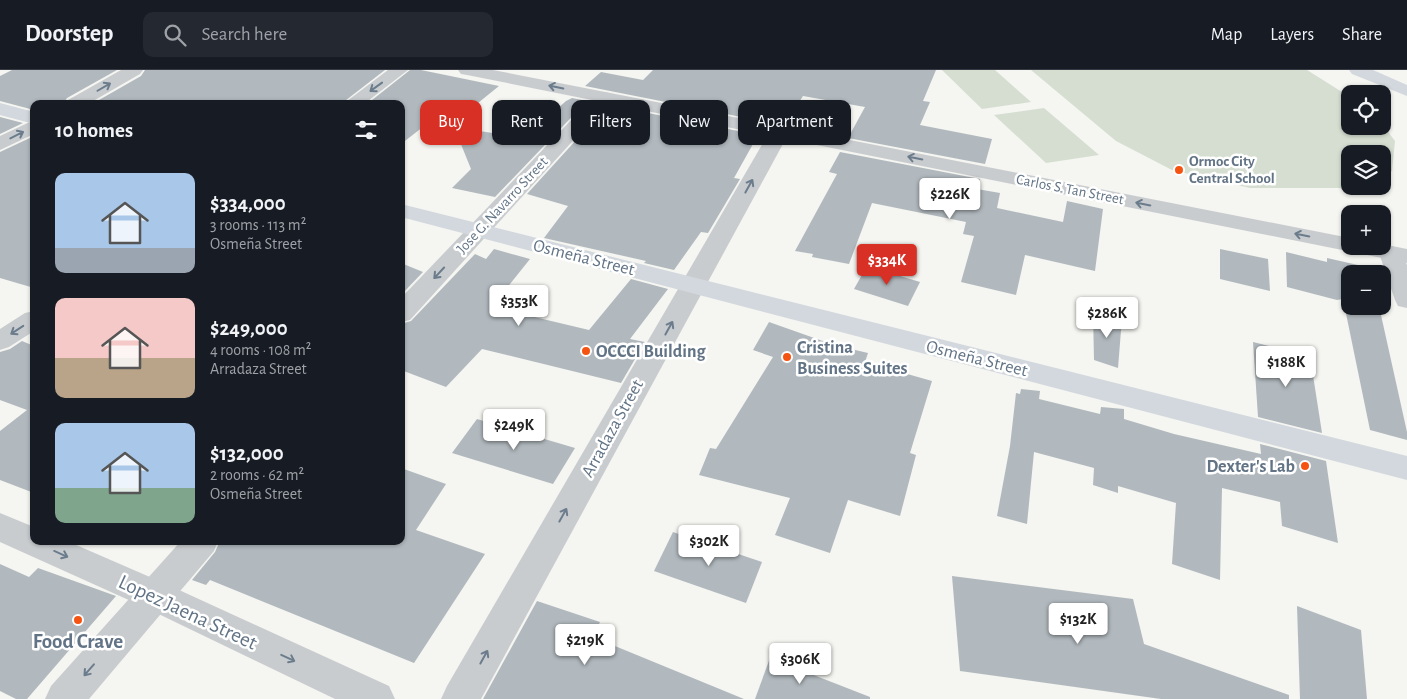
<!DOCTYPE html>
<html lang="en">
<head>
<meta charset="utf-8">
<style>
	:root { --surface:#171b24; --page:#242831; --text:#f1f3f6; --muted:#9ea1a6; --line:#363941; --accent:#d93025 }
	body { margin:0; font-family:"Alegreya Sans",sans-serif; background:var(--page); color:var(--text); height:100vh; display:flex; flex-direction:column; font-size:19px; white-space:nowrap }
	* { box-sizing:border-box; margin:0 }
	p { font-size:16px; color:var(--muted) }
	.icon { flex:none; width:28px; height:28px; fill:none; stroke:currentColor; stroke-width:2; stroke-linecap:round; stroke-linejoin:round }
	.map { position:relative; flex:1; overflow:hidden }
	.panel { position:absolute; left:30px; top:30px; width:375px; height:445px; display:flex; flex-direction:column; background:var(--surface); border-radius:10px; box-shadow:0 1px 4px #0004 }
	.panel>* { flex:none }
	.top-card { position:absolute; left:420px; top:30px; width:475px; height:45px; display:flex; gap:10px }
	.tools { position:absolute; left:1341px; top:15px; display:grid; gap:10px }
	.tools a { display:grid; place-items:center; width:50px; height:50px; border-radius:10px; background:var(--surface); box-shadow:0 1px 4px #0004; font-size:25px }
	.price { position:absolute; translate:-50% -42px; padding:0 11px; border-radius:5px; background:#fff; color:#222; font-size:16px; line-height:32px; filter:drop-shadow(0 1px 2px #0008) }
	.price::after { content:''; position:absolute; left:50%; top:30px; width:15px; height:11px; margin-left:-8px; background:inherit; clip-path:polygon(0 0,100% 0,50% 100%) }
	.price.current { background:var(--accent); color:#fff }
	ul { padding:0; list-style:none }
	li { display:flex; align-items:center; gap:15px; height:125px; padding:0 25px }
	li span { display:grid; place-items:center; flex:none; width:140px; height:100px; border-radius:10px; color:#555 }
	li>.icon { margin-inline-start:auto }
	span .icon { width:60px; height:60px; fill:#fffc; stroke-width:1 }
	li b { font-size:21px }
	h2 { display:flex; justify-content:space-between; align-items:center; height:60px; padding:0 25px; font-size:21px }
	.tag { padding:0 18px; border-radius:10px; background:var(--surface); box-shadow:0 1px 4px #0004; font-size:18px; line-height:45px }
	.tag.current { background:var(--accent); color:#fff }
	header { display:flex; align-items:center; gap:30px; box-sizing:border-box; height:70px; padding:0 25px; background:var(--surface); border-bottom:1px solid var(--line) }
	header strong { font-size:24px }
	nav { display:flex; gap:28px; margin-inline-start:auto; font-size:18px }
	.search { width:350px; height:45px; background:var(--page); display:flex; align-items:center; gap:12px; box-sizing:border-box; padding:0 18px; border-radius:10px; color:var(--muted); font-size:19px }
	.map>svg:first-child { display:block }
	.green { fill:#d5ded1 }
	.building { fill:#b1b9be }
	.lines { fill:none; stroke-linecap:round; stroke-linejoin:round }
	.minor { fill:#c9cccf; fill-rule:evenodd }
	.tertiary { fill:#c9cccf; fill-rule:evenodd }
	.secondary { fill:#d2d8dd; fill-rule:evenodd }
	.oneway { stroke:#6b7c8c }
	.poi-dot { fill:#f55311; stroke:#fff; stroke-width:2 }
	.labels { text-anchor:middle; stroke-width:5; stroke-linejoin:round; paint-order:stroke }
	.far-poi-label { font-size:15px; font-weight:bold; fill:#617385; stroke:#fff; text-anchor:start }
	.far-street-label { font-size:15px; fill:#617385; stroke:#fff }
	.street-label { font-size:18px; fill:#617385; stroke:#fff }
	.poi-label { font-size:18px; font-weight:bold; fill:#617385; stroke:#fff; text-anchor:start }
	.near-street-label { font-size:21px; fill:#617385; stroke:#fff }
	.near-poi-label { font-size:21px; font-weight:bold; fill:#617385; stroke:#fff }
</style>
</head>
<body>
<header>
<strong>Doorstep</strong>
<div class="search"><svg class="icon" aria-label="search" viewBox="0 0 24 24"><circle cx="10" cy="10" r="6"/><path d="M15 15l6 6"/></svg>Search here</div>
<nav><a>Map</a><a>Layers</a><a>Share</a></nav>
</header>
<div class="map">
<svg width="1407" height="629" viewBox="0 0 1407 629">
	<rect width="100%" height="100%" fill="#f5f5f1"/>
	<g class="green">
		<polygon points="942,0 995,0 1031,32 982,39"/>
		<polygon points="1031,0 1307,0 1350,27 1350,56 1383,55 1395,71 1392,101 1383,104 1382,84 1350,84 1350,115 1342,118 1250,118 1172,100 1116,71"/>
		<polygon points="1044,38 1099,85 1046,93 994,45"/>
	</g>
	<g class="building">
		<polygon points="12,0 117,0 67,28 63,34 34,34 34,40 0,31 0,6"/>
		<polygon points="145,0 385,0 341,34 92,34 141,6"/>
		<polygon points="410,0 421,0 499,16 452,54 446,39 401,74 401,34 367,34"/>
		<polygon points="653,0 936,0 923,31 930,32 920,55 992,69 985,94 848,68 865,37 803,26 789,48 771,44 766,52 585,16 601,2 643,10"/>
		<polygon points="572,28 587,31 495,127 452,118 471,99 454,57 525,68 566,31"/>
		<polygon points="608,35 758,65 734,108 740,109 708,163 701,162 674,200 644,193 646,191 544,168 568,136 527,124"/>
		<polygon points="0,47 23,53 0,64"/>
		<polygon points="34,66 34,218 0,208 0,82"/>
		<polygon points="840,82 980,109 977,119 1000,123 997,138 1063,152 1067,131 1103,139 1095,201 1025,185 1016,225 961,212 974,166 963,164 966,152 872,133 849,194 812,187 813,184 795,181 837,104 829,102"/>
		<polygon points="494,179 530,189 502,224 536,233 526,245 589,260 631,209 668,219 630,269 645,272 621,313 482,279 446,317 401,300 401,254 411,251 475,184 486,189"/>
		<polygon points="1220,179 1268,189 1270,221 1220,209"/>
		<polygon points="1286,182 1327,192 1327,188 1371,198 1372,204 1350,204 1350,236 1379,236 1407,362 1407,370 1370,360 1343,229 1337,230 1287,217"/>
		<polygon points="401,193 423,202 401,225"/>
		<polygon points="867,196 920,212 908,236 854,219"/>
		<polygon points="1093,241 1122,248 1118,298 1094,290"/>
		<polygon points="769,252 834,275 868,283 865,292 932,311 910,383 916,385 900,446 848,430 830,483 775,465 790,428 699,405 710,378 716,379 773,287 753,280"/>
		<polygon points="22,271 34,276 34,423 0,410 0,361 27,340 0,330 0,282 10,279"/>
		<polygon points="1253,272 1310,286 1322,363 1258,347"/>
		<polygon points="1021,319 1040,321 1039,329 1100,344 1101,337 1124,339 1124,349 1174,364 1261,384 1260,374 1326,391 1338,473 1282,456 1280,432 1222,418 1220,510 1172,494 1176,433 1118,416 1118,423 1093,415 1094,398 1034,382 1027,454 997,446 1010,376 1016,323 1020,324"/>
		<polygon points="477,349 575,378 553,414 452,383"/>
		<polygon points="401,398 446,414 416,460 485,484 414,593 210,510 206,515 192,510 215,482 220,471 401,471"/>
		<polygon points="673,462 762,492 746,533 654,501"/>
		<polygon points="0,494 29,507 38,498 116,526 27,629 16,629 0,621"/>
		<polygon points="952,506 1133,529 1144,574 1289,625 1289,629 1161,629 960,601"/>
		<polygon points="537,531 600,552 593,567 744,629 483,629"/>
		<polygon points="1297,536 1361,560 1367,629 1300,629"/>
		<polygon points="770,588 870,627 870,629 755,629"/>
	</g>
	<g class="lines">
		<g class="minor">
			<polygon points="603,22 609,23 612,27 609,31 410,250 401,252 401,228 597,23"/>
			<polygon points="780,55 787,57 790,61 481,629 441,629 447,616 770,61 773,57"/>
			<polygon points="1391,176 1399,178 1407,195 1407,238 1398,236 1395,230 1379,183 1383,178"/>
			<polygon points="181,471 218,471 214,481 89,629 45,629 51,616"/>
		</g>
		<g class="tertiary">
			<polygon points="121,0 143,0 140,4 88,34 65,34 68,30"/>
			<polygon points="388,0 408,0 364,34 343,34"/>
			<polygon points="458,0 493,0 1350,168 1350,176 1382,176 1382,174 1407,179 1407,193 467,5 461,4"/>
			<polygon points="34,50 34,64 0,80 0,66"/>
			<polygon points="34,241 34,261 9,277 0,280 0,259 25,243"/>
			<polygon points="0,443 34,457 34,471 67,471 166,514 389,616 395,629 335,629 142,536 0,472"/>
		</g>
		<g class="secondary">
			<polygon points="1349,0 1373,0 1407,15 1407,26 1352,4"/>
			<polygon points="0,33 34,42 34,54 0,45"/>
			<polygon points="401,134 1407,386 1407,410 401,147"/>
		</g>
	</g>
	<defs><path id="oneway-shaft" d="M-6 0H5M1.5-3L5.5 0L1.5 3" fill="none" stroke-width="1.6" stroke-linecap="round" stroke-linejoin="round" transform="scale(1.25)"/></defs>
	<g class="oneway">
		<use href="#oneway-shaft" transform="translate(104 17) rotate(-30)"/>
		<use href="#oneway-shaft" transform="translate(376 17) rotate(144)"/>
		<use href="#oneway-shaft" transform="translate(556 17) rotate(-168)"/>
		<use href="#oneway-shaft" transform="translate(17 65) rotate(-27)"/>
		<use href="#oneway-shaft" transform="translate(915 88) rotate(-169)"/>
		<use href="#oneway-shaft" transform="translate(749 116) rotate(-61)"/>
		<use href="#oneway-shaft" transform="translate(1143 134) rotate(-169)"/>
		<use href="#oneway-shaft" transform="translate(1302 165) rotate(-169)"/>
		<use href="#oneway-shaft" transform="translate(439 203) rotate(133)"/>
		<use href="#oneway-shaft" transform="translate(669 258) rotate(-61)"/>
		<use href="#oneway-shaft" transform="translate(17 260) rotate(147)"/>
		<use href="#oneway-shaft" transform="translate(563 445) rotate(-61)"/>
		<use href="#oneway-shaft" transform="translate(61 484) rotate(24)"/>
		<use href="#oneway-shaft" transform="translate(484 587) rotate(-61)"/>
		<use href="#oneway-shaft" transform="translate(288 588) rotate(25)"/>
		<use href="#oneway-shaft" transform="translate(89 600) rotate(131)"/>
	</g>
	<g class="poi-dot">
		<circle cx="1179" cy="100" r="5"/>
		<circle cx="586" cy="281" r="5"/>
		<circle cx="787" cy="287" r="5"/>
		<circle cx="1305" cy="396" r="5"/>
		<circle cx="78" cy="550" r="5"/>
	</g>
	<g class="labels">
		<g class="far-poi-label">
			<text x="1189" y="96">Ormoc City<tspan x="1189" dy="17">Central School</tspan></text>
		</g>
		<g class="far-street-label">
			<text transform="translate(1070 119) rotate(11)" y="5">Carlos S. Tan Street</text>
			<text transform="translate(502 135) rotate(-47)" y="5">Jose G. Navarro Street</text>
		</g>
		<g class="street-label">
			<text transform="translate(584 187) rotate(14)" y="6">Osmeña Street</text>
			<text transform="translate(977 288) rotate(14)" y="6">Osmeña Street</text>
			<text transform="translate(612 358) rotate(-61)" y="6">Arradaza Street</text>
		</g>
		<g class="poi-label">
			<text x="797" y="283">Cristina<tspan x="797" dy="21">Business Suites</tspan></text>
			<text x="596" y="287">OCCCI Building</text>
			<text x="1295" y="402" text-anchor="end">Dexter's Lab</text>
		</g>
		<g class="near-street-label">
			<text transform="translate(188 542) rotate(25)" y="7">Lopez Jaena Street</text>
		</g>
		<g class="near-poi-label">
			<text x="78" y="578">Food Crave</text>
		</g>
	</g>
</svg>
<div class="tools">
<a><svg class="icon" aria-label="locate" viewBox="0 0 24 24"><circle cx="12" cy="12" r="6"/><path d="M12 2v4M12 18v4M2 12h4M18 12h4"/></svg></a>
<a><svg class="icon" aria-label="layers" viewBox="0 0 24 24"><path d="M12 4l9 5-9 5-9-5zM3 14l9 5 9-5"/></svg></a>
<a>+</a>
<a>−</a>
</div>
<b class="price" style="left:950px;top:150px">$226K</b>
<b class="price current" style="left:887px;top:216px">$334K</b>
<b class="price" style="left:519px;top:257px">$353K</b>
<b class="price" style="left:1107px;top:269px">$286K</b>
<b class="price" style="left:1286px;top:318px">$188K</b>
<b class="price" style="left:514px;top:381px">$249K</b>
<b class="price" style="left:709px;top:497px">$302K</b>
<b class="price" style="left:1078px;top:575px">$132K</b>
<b class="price" style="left:585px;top:596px">$219K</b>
<b class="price" style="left:800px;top:615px">$306K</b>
<div class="top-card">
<a class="tag current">Buy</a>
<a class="tag">Rent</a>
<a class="tag">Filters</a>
<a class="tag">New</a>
<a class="tag">Apartment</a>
</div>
<section class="panel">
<h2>10 homes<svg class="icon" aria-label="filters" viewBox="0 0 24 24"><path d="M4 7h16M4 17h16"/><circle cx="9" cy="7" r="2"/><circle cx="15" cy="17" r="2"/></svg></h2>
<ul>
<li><span style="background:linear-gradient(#a9c7e8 75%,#9aa5b1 0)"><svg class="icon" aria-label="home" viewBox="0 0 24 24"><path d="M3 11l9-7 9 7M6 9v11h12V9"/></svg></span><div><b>$334,000</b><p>3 rooms · 113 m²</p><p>Osmeña Street</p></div></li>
<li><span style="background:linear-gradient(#f6c9c9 60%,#b9a48a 0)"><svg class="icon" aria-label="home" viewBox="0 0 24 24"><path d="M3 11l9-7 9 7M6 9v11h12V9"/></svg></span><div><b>$249,000</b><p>4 rooms · 108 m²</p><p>Arradaza Street</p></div></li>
<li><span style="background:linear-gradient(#a9c7e8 65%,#7fa58c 0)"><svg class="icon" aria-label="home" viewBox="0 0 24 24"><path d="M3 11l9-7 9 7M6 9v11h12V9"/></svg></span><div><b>$132,000</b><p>2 rooms · 62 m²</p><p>Osmeña Street</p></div></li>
</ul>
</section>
</div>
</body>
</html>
